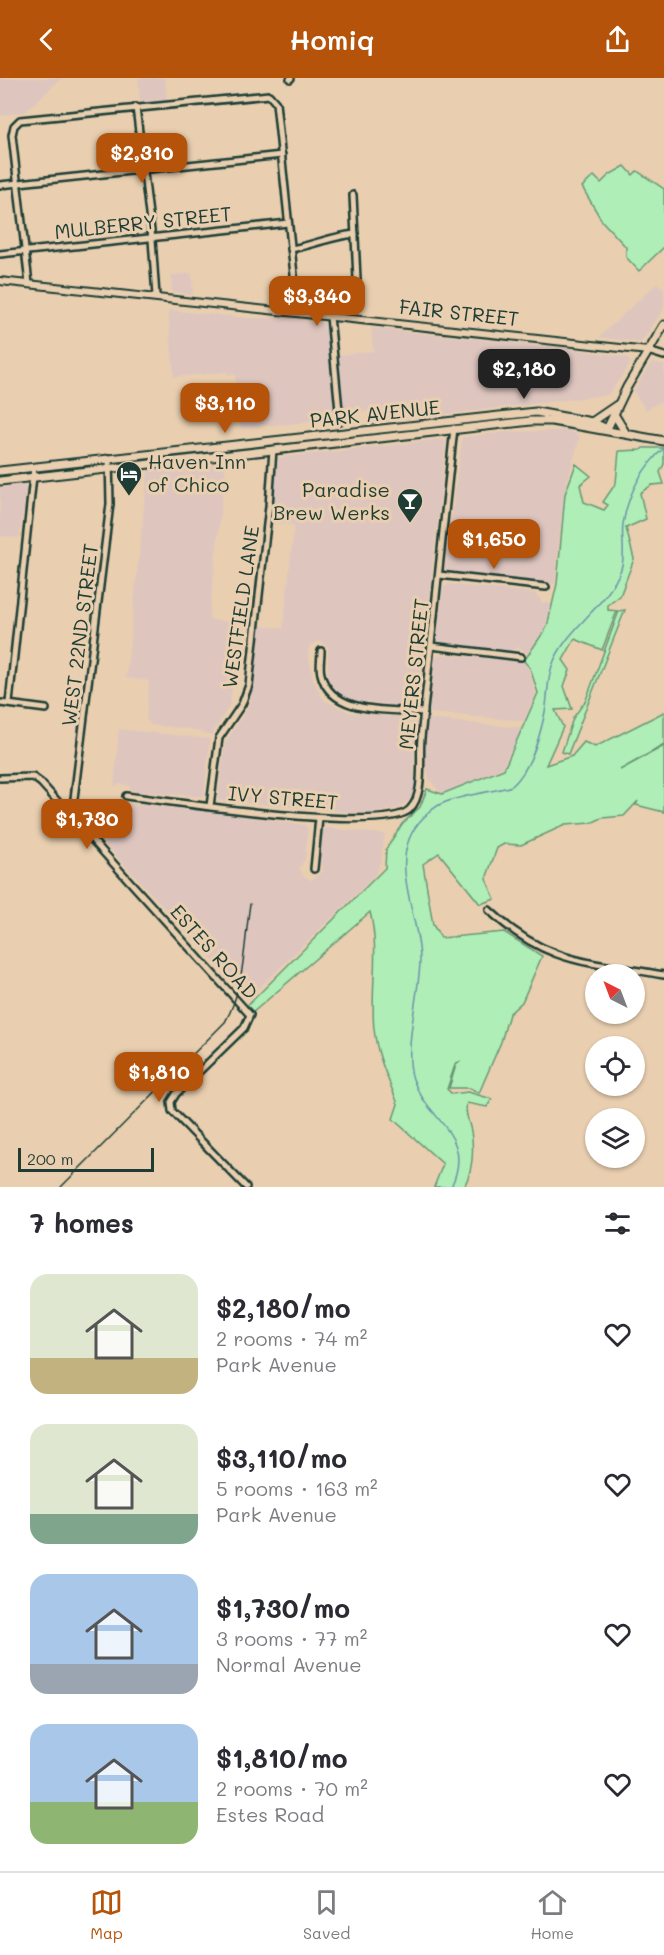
<!DOCTYPE html>
<html lang="en">
<head>
<meta charset="utf-8">
<style>
	:root { --surface:#fff; --page:#f7f7f7; --text:#2b2b33; --muted:#7c7c81; --line:#e1e1e2; --accent:#b45309 }
	body { margin:0; font-family:Mali,sans-serif; background:var(--page); color:var(--text); height:100vh; display:flex; flex-direction:column; font-size:22px; white-space:nowrap }
	* { box-sizing:border-box; margin:0 }
	p { font-size:20px; color:var(--muted) }
	.icon { flex:none; width:33px; height:33px; fill:none; stroke:currentColor; stroke-width:2; stroke-linecap:round; stroke-linejoin:round }
	.map { position:relative; height:1109px; overflow:hidden }
	.side { display:flex; flex-direction:column; background:var(--surface); flex:1 }
	.side>* { flex:none }
	.needle { width:39px; rotate:318deg }
	.controls { position:absolute; left:585px; top:886px; display:grid; gap:12px }
	.controls a { display:grid; place-items:center; width:60px; height:60px; border-radius:50%; background:var(--surface); box-shadow:0 2px 4px #0004; font-size:30px }
	.scale { position:absolute; left:18px; bottom:15px; width:136px; box-sizing:border-box; padding-left:6px; border:3px solid #1f3d34; border-top:0; font-size:16px; line-height:21px; white-space:nowrap; color:#1f3d34; -webkit-text-stroke:4px #e9cfb0; paint-order:stroke }
	.price { position:absolute; translate:-50% -51px; padding:0 14px; border-radius:12px; background:var(--accent); color:#fff; font-size:20px; line-height:39px; filter:drop-shadow(0 2px 3px #0008) }
	.price::after { content:''; position:absolute; left:50%; top:36px; width:18px; height:14px; margin-left:-9px; background:inherit; clip-path:polygon(0 0,100% 0,50% 100%) }
	.price.active { background:#222; color:#fff }
	ul { padding:0; list-style:none }
	li { display:flex; align-items:center; gap:18px; height:150px; padding:0 30px }
	li span { display:grid; place-items:center; flex:none; width:168px; height:120px; border-radius:18px; color:#555 }
	li>.icon { margin-inline-start:auto }
	span .icon { width:72px; height:72px; fill:#fffc; stroke-width:1 }
	li b { font-size:26px }
	h2 { display:flex; justify-content:space-between; align-items:center; height:72px; padding:0 30px; font-size:26px }
	header { display:flex; justify-content:space-between; align-items:center; height:78px; padding:0 30px; background:var(--accent); color:#fff; font-size:27px; font-weight:600 }
	.tab-bar { display:flex; justify-content:space-around; align-items:center; height:84px; border-top:2px solid var(--line); background:var(--surface); font-size:16px; color:var(--muted) }
	.tab-bar a { display:grid; justify-items:center; gap:3px }
	.tab-bar .active { color:var(--accent) }
	.map>svg:first-child { display:block }
	.built { fill:#dec6bf }
	.green { fill:#afeeb6; stroke:#679675; stroke-width:1.5 }
	.lines { fill:none; stroke-linecap:round; stroke-linejoin:round }
	.stream { stroke:#6b93aa; stroke-width:1.5 }
	.minor-casing { stroke:#1f3d34; stroke-width:10 }
	.tertiary-casing { stroke:#1f3d34; stroke-width:10 }
	.secondary-casing { stroke:#1f3d34; stroke-width:11 }
	.minor { stroke:#e9cfb0; stroke-width:5 }
	.tertiary { stroke:#e9cfb0; stroke-width:6 }
	.secondary { stroke:#e9cfb0; stroke-width:7 }
	.rail { stroke:#1f3d34; stroke-width:1.5 }
	.labels { text-anchor:middle; stroke-width:6; stroke-linejoin:round; paint-order:stroke }
	.street-label { font-size:20px; fill:#1f3d34; stroke:#e9cfb0 }
	.poi-label { font-size:20px; fill:#1f3d34; stroke:#e9cfb0; text-anchor:start }
</style>
</head>
<body>
<header><svg class="icon" aria-label="back" viewBox="0 0 24 24"><path d="M15 5l-7 7 7 7"/></svg>Homiq<svg class="icon" aria-label="share" viewBox="0 0 24 24"><path d="M12 15V3M7 8l5-5 5 5M5 13v7h14v-7"/></svg></header>
<div class="map">
<svg width="664" height="1109" viewBox="0 0 664 1109">
	<rect width="100%" height="100%" fill="#e9cfb0"/>
	<filter id="ink" filterUnits="userSpaceOnUse"><feTurbulence type="fractalNoise" baseFrequency=".0167" numOctaves="2"/><feDisplacementMap in="SourceGraphic" scale="12" xChannelSelector="R" yChannelSelector="G"/><feConvolveMatrix kernelMatrix="1 2 1 2 8 2 1 2 1" color-interpolation-filters="sRGB"/></filter>
	<g filter="url(#ink)">
		<g class="built">
			<polygon points="0,0 62,0 25,34 0,38"/>
			<polygon points="138,0 165,0 167,22 140,26"/>
			<polygon points="192,195 193,217 172,214 171,197"/>
			<polygon points="657,205 664,211 664,231 641,265 599,259"/>
			<polygon points="168,232 250,240 292,240 328,246 337,342 241,350 235,296 229,297 228,294 174,299"/>
			<polygon points="371,250 572,271 626,279 631,285 608,317 382,344 380,332 343,336 337,277 373,273"/>
			<polygon points="654,284 664,287 664,322 646,332 633,313 650,286"/>
			<polygon points="569,352 580,358 564,416 555,506 447,493 445,488 462,359 506,354"/>
			<polygon points="443,361 446,364 418,626 413,630 345,621 337,616 328,600 328,570 320,563 311,567 308,572 313,600 323,621 349,634 405,639 413,641 417,646 413,686 416,707 411,720 399,730 370,736 220,723 217,721 225,665 250,626 260,548 283,550 294,447 268,444 275,380"/>
			<polygon points="226,385 209,541 245,546 229,628 212,657 190,651 150,647 146,640 149,603 126,600 148,391"/>
			<polygon points="24,406 27,409 19,460 0,458 0,409"/>
			<polygon points="448,506 535,515 542,524 553,526 546,549 527,576 519,569 511,573 441,565 437,561 443,510"/>
			<polygon points="440,576 523,583 529,591 536,616 524,643 429,635 435,580"/>
			<polygon points="428,641 523,650 503,690 441,716 429,701 424,677"/>
			<polygon points="119,651 210,661 204,719 131,713 128,707 119,706 114,709"/>
			<polygon points="111,724 206,733 305,747 308,751 305,782 299,790 304,798 311,802 323,793 320,780 323,752 327,750 385,756 381,783 374,799 253,916 245,910 239,911 106,767"/>
		</g>
		<g class="green">
			<polygon points="625,88 633,97 637,93 664,111 664,169 639,193 626,179 626,169 602,143 582,109 594,98 601,105 609,97"/>
			<path d="M643 370H664V386L660 394 664 406 652 407 640 415 646 441 626 450 634 481 620 518 608 527V532L617 533 602 572 575 561 563 582 570 592 564 608 572 631 555 632 563 649 546 687 572 678 584 664 595 669 664 634V667L620 692 664 668V734L636 727 638 723 624 738 602 740 591 745 565 747 521 767 504 766 497 770 486 801 495 821 480 826 439 775 423 786 433 847 441 860 504 854 542 878 522 924 509 936 501 964 479 1015 470 1010H449L456 987 461 983 455 987 447 1011 452 1016 468 1014 492 1021 487 1029 467 1025C464 1034 469 1044 471 1053 474 1072 473 1092 464 1109H434L443 1086 393 1041 398 1026C388 1000 377 979 374 951 370 912 380 872 370 834L252 935 246 929 385 790 386 771 402 746 420 729 427 711 442 716 504 691 538 615 530 590 524 583 547 549 557 506 565 416 576 386 591 398 580 407 584 424 604 432 608 427 603 424 616 405 619 373 641 372Z"/>
			<polygon points="625,532 568,676 562,674 573,640 586,622 619,533"/>
		</g>
		<g class="lines">
			<path class="stream" d="M451 1109C476 1056 427 1043 413 1001 403 972 419 917 420 884 421 837 383 780 423 740 428 735 434 729 441 726 463 716 489 715 512 708 531 691 540 658 545 634 548 619 547 603 552 588 565 551 607 529 621 491 626 477 621 460 623 446 628 416 642 390 664 370"/>
			<g class="minor-casing">
				<g id="minor">
					<polyline points="290,1 291,0"/>
					<polyline points="136,29 152,161 156,218"/>
					<polyline points="0,107 282,77"/>
					<polyline points="353,117 357,201"/>
					<path d="M291 171C314 167 332 158 355 156"/>
					<polyline points="0,176 288,145"/>
					<polyline points="29,206 12,57 14,48 20,42 269,17 276,25 298,235"/>
					<polyline points="330,238 340,343"/>
					<polyline points="648,273 664,278"/>
					<polyline points="439,497 546,509"/>
					<polyline points="431,568 521,579"/>
					<path d="M321 573C321 580 319 589 321 596 331 638 391 631 424 634"/>
					<polyline points="0,625 46,631"/>
					<polyline points="9,625 34,389"/>
					<polyline points="0,700 33,699 41,705 250,937 244,950 176,1016 171,1024 172,1033 246,1109"/>
					<path d="M126 718C168 723 387 757 410 731 425 716 419 681 421 660L454 350"/>
					<polyline points="210,728 219,660 242,626 249,607 269,428 273,371"/>
					<polyline points="72,737 110,426 109,380"/>
					<polyline points="314,791 319,740"/>
					<path d="M489 832C547 887 590 884 664 897"/>
				</g>
			</g>
			<g class="tertiary-casing">
				<polyline id="tertiary" points="0,203 648,273"/>
			</g>
			<g class="secondary-casing">
				<g id="secondary">
					<polyline points="614,336 625,354"/>
					<polyline points="592,344 617,327"/>
					<polyline points="607,351 627,309 664,247"/>
					<polyline points="0,393 536,334 592,344 607,351"/>
					<polyline points="0,403 531,343 552,343 664,363"/>
				</g>
			</g>
			<use href="#minor" class="minor"/>
			<use href="#tertiary" class="tertiary"/>
			<use href="#secondary" class="secondary"/>
			<path class="rail" d="M61 1109 225 944C245 910 244 864 250 826"/>
		</g>
	</g>
	<defs>
		<g id="hotel-pin" transform="scale(1.35)"><path d="M0 17L-7.5 6A9.5 9.5 0 1 1 7.5 6Z" fill="#1f3d34" stroke="#e9cfb0"/><path d="M-6-4.5h1.5V1H6V5H4.5V3h-9V5H-6ZM-4 0a1.8 1.8 0 1 1 3.6 0ZM.5 0V-2.5h3Q6-2.5 6 0Z" fill="#fff"/></g>
		<g id="bar-pin" transform="scale(1.35)"><path d="M0 17L-7.5 6A9.5 9.5 0 1 1 7.5 6Z" fill="#1f3d34" stroke="#e9cfb0"/><path d="M-6-5H6L.8 .8V4.5H3.5V6h-7V4.5H-.8V.8Z" fill="#fff"/></g>
	</defs>
	<g fill-rule="evenodd">
		<use href="#hotel-pin" x="129" y="396"/>
		<use href="#bar-pin" x="410" y="423"/>
	</g>
	<g class="labels">
		<g class="street-label">
			<text transform="translate(143 145) rotate(-6)" y="7">MULBERRY STREET</text>
			<text transform="translate(459 235) rotate(6)" y="7">FAIR STREET</text>
			<text transform="translate(375 336) rotate(-6)" y="7">PARK AVENUE</text>
			<text transform="translate(241 529) rotate(-82)" y="7">WESTFIELD LANE</text>
			<text transform="translate(80 557) rotate(-83)" y="7">WEST 22ND STREET</text>
			<text transform="translate(414 596) rotate(-84)" y="7">MEYERS STREET</text>
			<text transform="translate(283 720) rotate(5)" y="7">IVY STREET</text>
			<text transform="translate(214 874) rotate(48)" y="7">ESTES ROAD</text>
		</g>
		<g class="poi-label">
			<text x="148" y="391">Haven Inn<tspan x="148" dy="23">of Chico</tspan></text>
			<text x="390" y="419" text-anchor="end">Paradise<tspan x="390" dy="23">Brew Werks</tspan></text>
		</g>
	</g>
</svg>
<div class="controls">
<a><svg class="needle" viewBox="-14 -14 28 28"><path d="M0-13l5 13h-10z" fill="#e53935"/><path d="M0 13l5-13h-10z" fill="#7c7c81"/></svg></a>
<a><svg class="icon" aria-label="locate" viewBox="0 0 24 24"><circle cx="12" cy="12" r="6"/><path d="M12 2v4M12 18v4M2 12h4M18 12h4"/></svg></a>
<a><svg class="icon" aria-label="layers" viewBox="0 0 24 24"><path d="M12 4l9 5-9 5-9-5zM3 14l9 5 9-5"/></svg></a>
</div>
<div class="scale">200 m</div>
<b class="price" style="left:142px;top:106px">$2,310</b>
<b class="price" style="left:317px;top:249px">$3,340</b>
<b class="price active" style="left:524px;top:322px">$2,180</b>
<b class="price" style="left:225px;top:356px">$3,110</b>
<b class="price" style="left:494px;top:492px">$1,650</b>
<b class="price" style="left:87px;top:772px">$1,730</b>
<b class="price" style="left:159px;top:1025px">$1,810</b>
</div>
<section class="side">
<h2>7 homes<svg class="icon" aria-label="filters" viewBox="0 0 24 24"><path d="M4 7h16M4 17h16"/><circle cx="9" cy="7" r="2"/><circle cx="15" cy="17" r="2"/></svg></h2>
<ul>
<li><span style="background:linear-gradient(#dfe7d0 70%,#c2b280 0)"><svg class="icon" aria-label="home" viewBox="0 0 24 24"><path d="M3 11l9-7 9 7M6 9v11h12V9"/></svg></span><div><b>$2,180/mo</b><p>2 rooms · 74 m²</p><p>Park Avenue</p></div><svg class="icon" aria-label="heart" viewBox="0 0 24 24"><path d="M12 20l-8-8c-3-5 5-10 8-4 3-6 11-1 8 4z"/></svg></li>
<li><span style="background:linear-gradient(#dfe7d0 75%,#7fa58c 0)"><svg class="icon" aria-label="home" viewBox="0 0 24 24"><path d="M3 11l9-7 9 7M6 9v11h12V9"/></svg></span><div><b>$3,110/mo</b><p>5 rooms · 163 m²</p><p>Park Avenue</p></div><svg class="icon" aria-label="heart" viewBox="0 0 24 24"><path d="M12 20l-8-8c-3-5 5-10 8-4 3-6 11-1 8 4z"/></svg></li>
<li><span style="background:linear-gradient(#a9c7e8 75%,#9aa5b1 0)"><svg class="icon" aria-label="home" viewBox="0 0 24 24"><path d="M3 11l9-7 9 7M6 9v11h12V9"/></svg></span><div><b>$1,730/mo</b><p>3 rooms · 77 m²</p><p>Normal Avenue</p></div><svg class="icon" aria-label="heart" viewBox="0 0 24 24"><path d="M12 20l-8-8c-3-5 5-10 8-4 3-6 11-1 8 4z"/></svg></li>
<li><span style="background:linear-gradient(#a9c7e8 65%,#8fb573 0)"><svg class="icon" aria-label="home" viewBox="0 0 24 24"><path d="M3 11l9-7 9 7M6 9v11h12V9"/></svg></span><div><b>$1,810/mo</b><p>2 rooms · 70 m²</p><p>Estes Road</p></div><svg class="icon" aria-label="heart" viewBox="0 0 24 24"><path d="M12 20l-8-8c-3-5 5-10 8-4 3-6 11-1 8 4z"/></svg></li>
</ul>
</section>
<nav class="tab-bar">
<a class="active"><svg class="icon" aria-label="map" viewBox="0 0 24 24"><path d="M3 6l6-2 6 2 6-2v14l-6 2-6-2-6 2zM9 4v14M15 6v14"/></svg>Map</a>
<a><svg class="icon" aria-label="saved" viewBox="0 0 24 24"><path d="M7 4h10v16l-5-4-5 4z"/></svg>Saved</a>
<a><svg class="icon" aria-label="home" viewBox="0 0 24 24"><path d="M3 11l9-7 9 7M6 9v11h12V9"/></svg>Home</a>
</nav>
</body>
</html>
